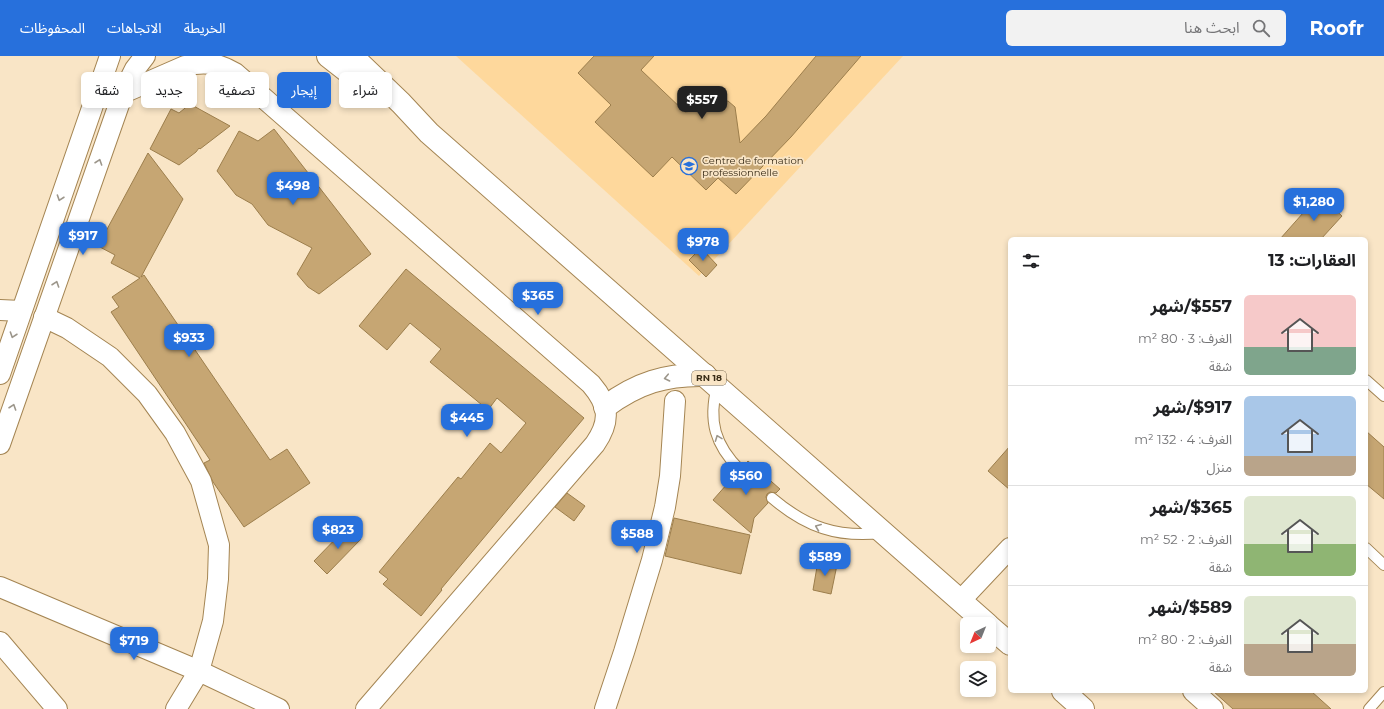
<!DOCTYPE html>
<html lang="ar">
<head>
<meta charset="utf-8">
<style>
	:root { --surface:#fff; --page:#f2f2f2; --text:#202124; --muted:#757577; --line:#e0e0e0; --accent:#2770dc }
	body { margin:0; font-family:Montserrat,"Noto Sans Arabic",sans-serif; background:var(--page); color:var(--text); direction:rtl; height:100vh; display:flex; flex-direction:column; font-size:15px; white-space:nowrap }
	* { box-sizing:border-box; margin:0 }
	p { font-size:13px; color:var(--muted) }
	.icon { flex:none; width:22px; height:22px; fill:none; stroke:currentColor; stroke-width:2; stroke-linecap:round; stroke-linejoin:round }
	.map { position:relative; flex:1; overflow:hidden; direction:ltr }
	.sheet { position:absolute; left:1008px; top:181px; width:360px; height:456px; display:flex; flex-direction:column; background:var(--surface); border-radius:6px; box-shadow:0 2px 6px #0003; direction:rtl }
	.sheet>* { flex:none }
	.banner { position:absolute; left:12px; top:16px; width:380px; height:36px; direction:rtl; display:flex; gap:8px }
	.needle { width:26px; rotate:223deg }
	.buttons { position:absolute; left:960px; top:561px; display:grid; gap:8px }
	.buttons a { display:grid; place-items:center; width:36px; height:36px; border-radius:6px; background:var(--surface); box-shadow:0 2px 6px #0003; font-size:20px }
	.price { position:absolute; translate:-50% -34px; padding:0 9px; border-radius:8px; background:var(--accent); color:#fff; font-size:13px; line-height:26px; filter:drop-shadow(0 1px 2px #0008) }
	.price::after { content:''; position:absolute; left:50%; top:24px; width:12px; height:9px; margin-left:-6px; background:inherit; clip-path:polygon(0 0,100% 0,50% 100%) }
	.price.current { background:#222; color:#fff }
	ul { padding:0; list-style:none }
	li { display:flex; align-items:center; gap:12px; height:100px; padding:0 12px }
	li+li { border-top:1px solid var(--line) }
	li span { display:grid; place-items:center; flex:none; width:112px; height:80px; border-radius:6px; color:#555 }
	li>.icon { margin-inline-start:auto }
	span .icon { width:48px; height:48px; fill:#fffc; stroke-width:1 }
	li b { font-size:17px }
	h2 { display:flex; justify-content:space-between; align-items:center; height:48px; padding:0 12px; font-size:17px }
	.pill { padding:0 14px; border-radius:6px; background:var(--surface); box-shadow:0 2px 6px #0003; font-size:14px; line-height:36px }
	.pill.current { background:var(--accent); color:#fff }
	header { display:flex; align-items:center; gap:24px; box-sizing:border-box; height:56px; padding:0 20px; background:var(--accent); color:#fff }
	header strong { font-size:19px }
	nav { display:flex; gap:22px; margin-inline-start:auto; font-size:14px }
	.search { width:280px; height:36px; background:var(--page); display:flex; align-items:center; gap:10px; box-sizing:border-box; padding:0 14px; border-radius:6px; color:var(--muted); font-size:15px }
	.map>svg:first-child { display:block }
	.built { fill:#fed89c }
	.building { fill:#c6a673; stroke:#9c7e4c }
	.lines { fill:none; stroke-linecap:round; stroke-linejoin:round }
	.service-casing { stroke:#a48553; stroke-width:12 }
	.minor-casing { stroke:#a48553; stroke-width:22 }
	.primary-casing { stroke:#a48553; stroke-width:24 }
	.service { stroke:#fff; stroke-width:10 }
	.minor { stroke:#fff; stroke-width:20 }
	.primary { stroke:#fff; stroke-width:22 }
	.oneway { stroke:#9c968b }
	.labels { text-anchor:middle; stroke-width:3.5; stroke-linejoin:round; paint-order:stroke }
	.shield { fill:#f9e5c6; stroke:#73644c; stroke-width:1 }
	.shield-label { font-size:9px; font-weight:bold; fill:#392c17 }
	.poi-label { font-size:10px; fill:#392c17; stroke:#f9e5c6; text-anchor:start }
</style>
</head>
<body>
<header>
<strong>Roofr</strong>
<div class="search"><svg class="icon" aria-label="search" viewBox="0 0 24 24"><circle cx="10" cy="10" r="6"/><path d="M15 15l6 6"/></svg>ابحث هنا</div>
<nav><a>الخريطة</a><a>الاتجاهات</a><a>المحفوظات</a></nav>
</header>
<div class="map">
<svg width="1384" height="653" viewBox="0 0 1384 653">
	<rect width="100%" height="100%" fill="#f9e5c6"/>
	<polygon class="built" points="456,0 903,0 699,220"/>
	<g class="building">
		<polygon points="594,0 654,0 641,14 685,56 707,53 713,47 728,45 735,51 740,87 766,60 816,0 861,0 791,81 736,138 718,122 706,134 672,101 653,121 595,66 611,49 578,17"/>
		<polygon points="190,48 230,70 200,93 199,92 196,96 179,109 150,93 171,53 179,57"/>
		<polygon points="274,73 371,198 319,238 308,231 297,218 312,192 268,169 252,148 236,139 217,115 239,75 258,85"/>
		<polygon points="148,97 183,143 141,221 144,219 270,404 287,393 310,427 244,471 213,426 204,407 210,404 111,256 119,251 112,241 140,222 111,207 115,199 98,190"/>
		<polygon points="1319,139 1342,160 1321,183 1280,183"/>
		<polygon points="701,192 717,209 706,221 689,204"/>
		<polygon points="406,213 584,362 441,533 442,534 421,560 383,528 388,523 379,516 458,421 461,423 490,387 501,397 526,367 497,342 488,354 430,306 441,293 410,267 387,294 359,270"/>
		<polygon points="1366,375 1384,391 1384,443 1366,428"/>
		<polygon points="1010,390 1010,434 988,415"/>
		<polygon points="748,405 780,433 776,437 770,436 767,438 766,441 768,447 754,462 751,477 713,444 735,419 741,420 745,418 746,413 744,409"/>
		<polygon points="567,437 585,450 574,465 555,451"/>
		<polygon points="674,462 750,479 741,518 665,500"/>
		<polygon points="348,470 361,483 327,518 314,505"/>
		<polygon points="818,505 837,509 831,538 813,534"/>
		<polygon points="1213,635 1311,635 1331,653 1233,653"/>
	</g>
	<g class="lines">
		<g class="service-casing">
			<g id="service">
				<polyline points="1366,324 1384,340"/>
				<path d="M717 330C708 365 715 389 740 414"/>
				<path d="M772 442C806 471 837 482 882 477"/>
				<polyline points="1366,492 1384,509"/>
				<polyline points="1369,653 1384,636"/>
			</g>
		</g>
		<g class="minor-casing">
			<g id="minor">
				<path d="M123 37 185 10C204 5 218 7 235 17L591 328C609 349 611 365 595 388L366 653"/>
				<polyline points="0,254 21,255"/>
				<polyline points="44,261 67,272 110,301 147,338 175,377 201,425 219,489 218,523 213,565 199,615 176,653"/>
				<polyline points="0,318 110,0"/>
				<polyline points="0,388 123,37 135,13 145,0"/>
				<polyline points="0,531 199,615 279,653"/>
				<polyline points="961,544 1010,492"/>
				<polyline points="0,586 57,653"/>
				<polyline points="1193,635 1213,653"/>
				<polyline points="605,653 624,596 652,504 665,451 670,420 675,345"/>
			</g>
		</g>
		<g class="primary-casing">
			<g id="primary">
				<polyline points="328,0 365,29"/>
				<polyline points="352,0 401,47 429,77 987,568"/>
				<path d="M605 351C637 327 666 318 705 319"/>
				<polyline points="989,570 1010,588"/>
				<polyline points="1063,635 1083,653"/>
			</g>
		</g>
		<use href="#service" class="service"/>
		<use href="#minor" class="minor"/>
		<use href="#primary" class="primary"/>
	</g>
	<defs><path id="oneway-chevron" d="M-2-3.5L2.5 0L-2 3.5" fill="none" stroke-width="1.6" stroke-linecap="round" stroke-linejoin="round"/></defs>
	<g class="oneway">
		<use href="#oneway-chevron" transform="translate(99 106) rotate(-71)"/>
		<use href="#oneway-chevron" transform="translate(60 142) rotate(109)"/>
		<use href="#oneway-chevron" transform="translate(56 228) rotate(-71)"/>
		<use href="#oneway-chevron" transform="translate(13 279) rotate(109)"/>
		<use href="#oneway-chevron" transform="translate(667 322) rotate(168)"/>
		<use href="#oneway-chevron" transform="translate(13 351) rotate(-71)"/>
		<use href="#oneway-chevron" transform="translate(718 382) rotate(-111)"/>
		<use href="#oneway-chevron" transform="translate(818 471) rotate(-158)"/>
	</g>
	<defs>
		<g id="university-ring" transform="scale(0.9)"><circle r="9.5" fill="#f9e5c6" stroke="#2770dc" stroke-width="1.5"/><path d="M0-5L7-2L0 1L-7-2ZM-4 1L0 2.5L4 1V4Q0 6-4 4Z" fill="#2770dc"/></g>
	</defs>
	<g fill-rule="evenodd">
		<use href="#university-ring" x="689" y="110"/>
	</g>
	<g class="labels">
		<rect class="shield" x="692" y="315" width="34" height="14" rx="3"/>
		<g class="shield-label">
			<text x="709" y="325">RN 18</text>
		</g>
		<g class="poi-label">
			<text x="702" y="108">Centre de formation<tspan x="702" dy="12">professionnelle</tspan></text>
		</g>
	</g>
</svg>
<div class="buttons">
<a><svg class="needle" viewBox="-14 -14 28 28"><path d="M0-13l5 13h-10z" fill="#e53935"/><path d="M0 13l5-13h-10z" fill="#757577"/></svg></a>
<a><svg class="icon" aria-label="layers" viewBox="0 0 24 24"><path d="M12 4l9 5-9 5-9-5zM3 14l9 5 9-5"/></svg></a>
</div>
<b class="price current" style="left:702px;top:64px">$557</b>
<b class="price" style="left:293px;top:150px">$498</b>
<b class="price" style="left:1314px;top:166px">$1,280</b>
<b class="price" style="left:83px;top:200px">$917</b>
<b class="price" style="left:703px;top:206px">$978</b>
<b class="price" style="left:538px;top:260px">$365</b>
<b class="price" style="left:189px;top:302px">$933</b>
<b class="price" style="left:467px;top:382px">$445</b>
<b class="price" style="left:746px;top:440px">$560</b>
<b class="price" style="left:338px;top:494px">$823</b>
<b class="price" style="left:637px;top:498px">$588</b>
<b class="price" style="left:825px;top:521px">$589</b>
<b class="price" style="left:134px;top:605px">$719</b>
<div class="banner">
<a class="pill">شراء</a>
<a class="pill current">إيجار</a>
<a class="pill">تصفية</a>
<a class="pill">جديد</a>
<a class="pill">شقة</a>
</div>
<section class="sheet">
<h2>العقارات: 13<svg class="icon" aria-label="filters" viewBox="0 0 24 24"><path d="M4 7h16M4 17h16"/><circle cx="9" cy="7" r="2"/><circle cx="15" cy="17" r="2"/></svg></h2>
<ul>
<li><span style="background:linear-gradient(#f6c9c9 65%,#7fa58c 0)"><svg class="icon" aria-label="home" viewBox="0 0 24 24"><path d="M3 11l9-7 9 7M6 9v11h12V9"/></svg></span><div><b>$557/شهر</b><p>الغرف: 3 · 80 m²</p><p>شقة</p></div></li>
<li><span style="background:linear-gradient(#a9c7e8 75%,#b9a48a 0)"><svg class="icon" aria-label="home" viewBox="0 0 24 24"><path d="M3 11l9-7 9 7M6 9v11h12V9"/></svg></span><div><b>$917/شهر</b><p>الغرف: 4 · 132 m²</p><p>منزل</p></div></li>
<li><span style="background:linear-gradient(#dfe7d0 60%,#8fb573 0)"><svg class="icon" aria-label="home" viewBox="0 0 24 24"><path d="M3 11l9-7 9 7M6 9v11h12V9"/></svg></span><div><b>$365/شهر</b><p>الغرف: 2 · 52 m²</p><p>شقة</p></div></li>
<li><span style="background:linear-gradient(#dfe7d0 60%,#b9a48a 0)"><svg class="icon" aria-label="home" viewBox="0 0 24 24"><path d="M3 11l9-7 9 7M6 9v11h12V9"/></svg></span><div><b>$589/شهر</b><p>الغرف: 2 · 80 m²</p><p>شقة</p></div></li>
</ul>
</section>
</div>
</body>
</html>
